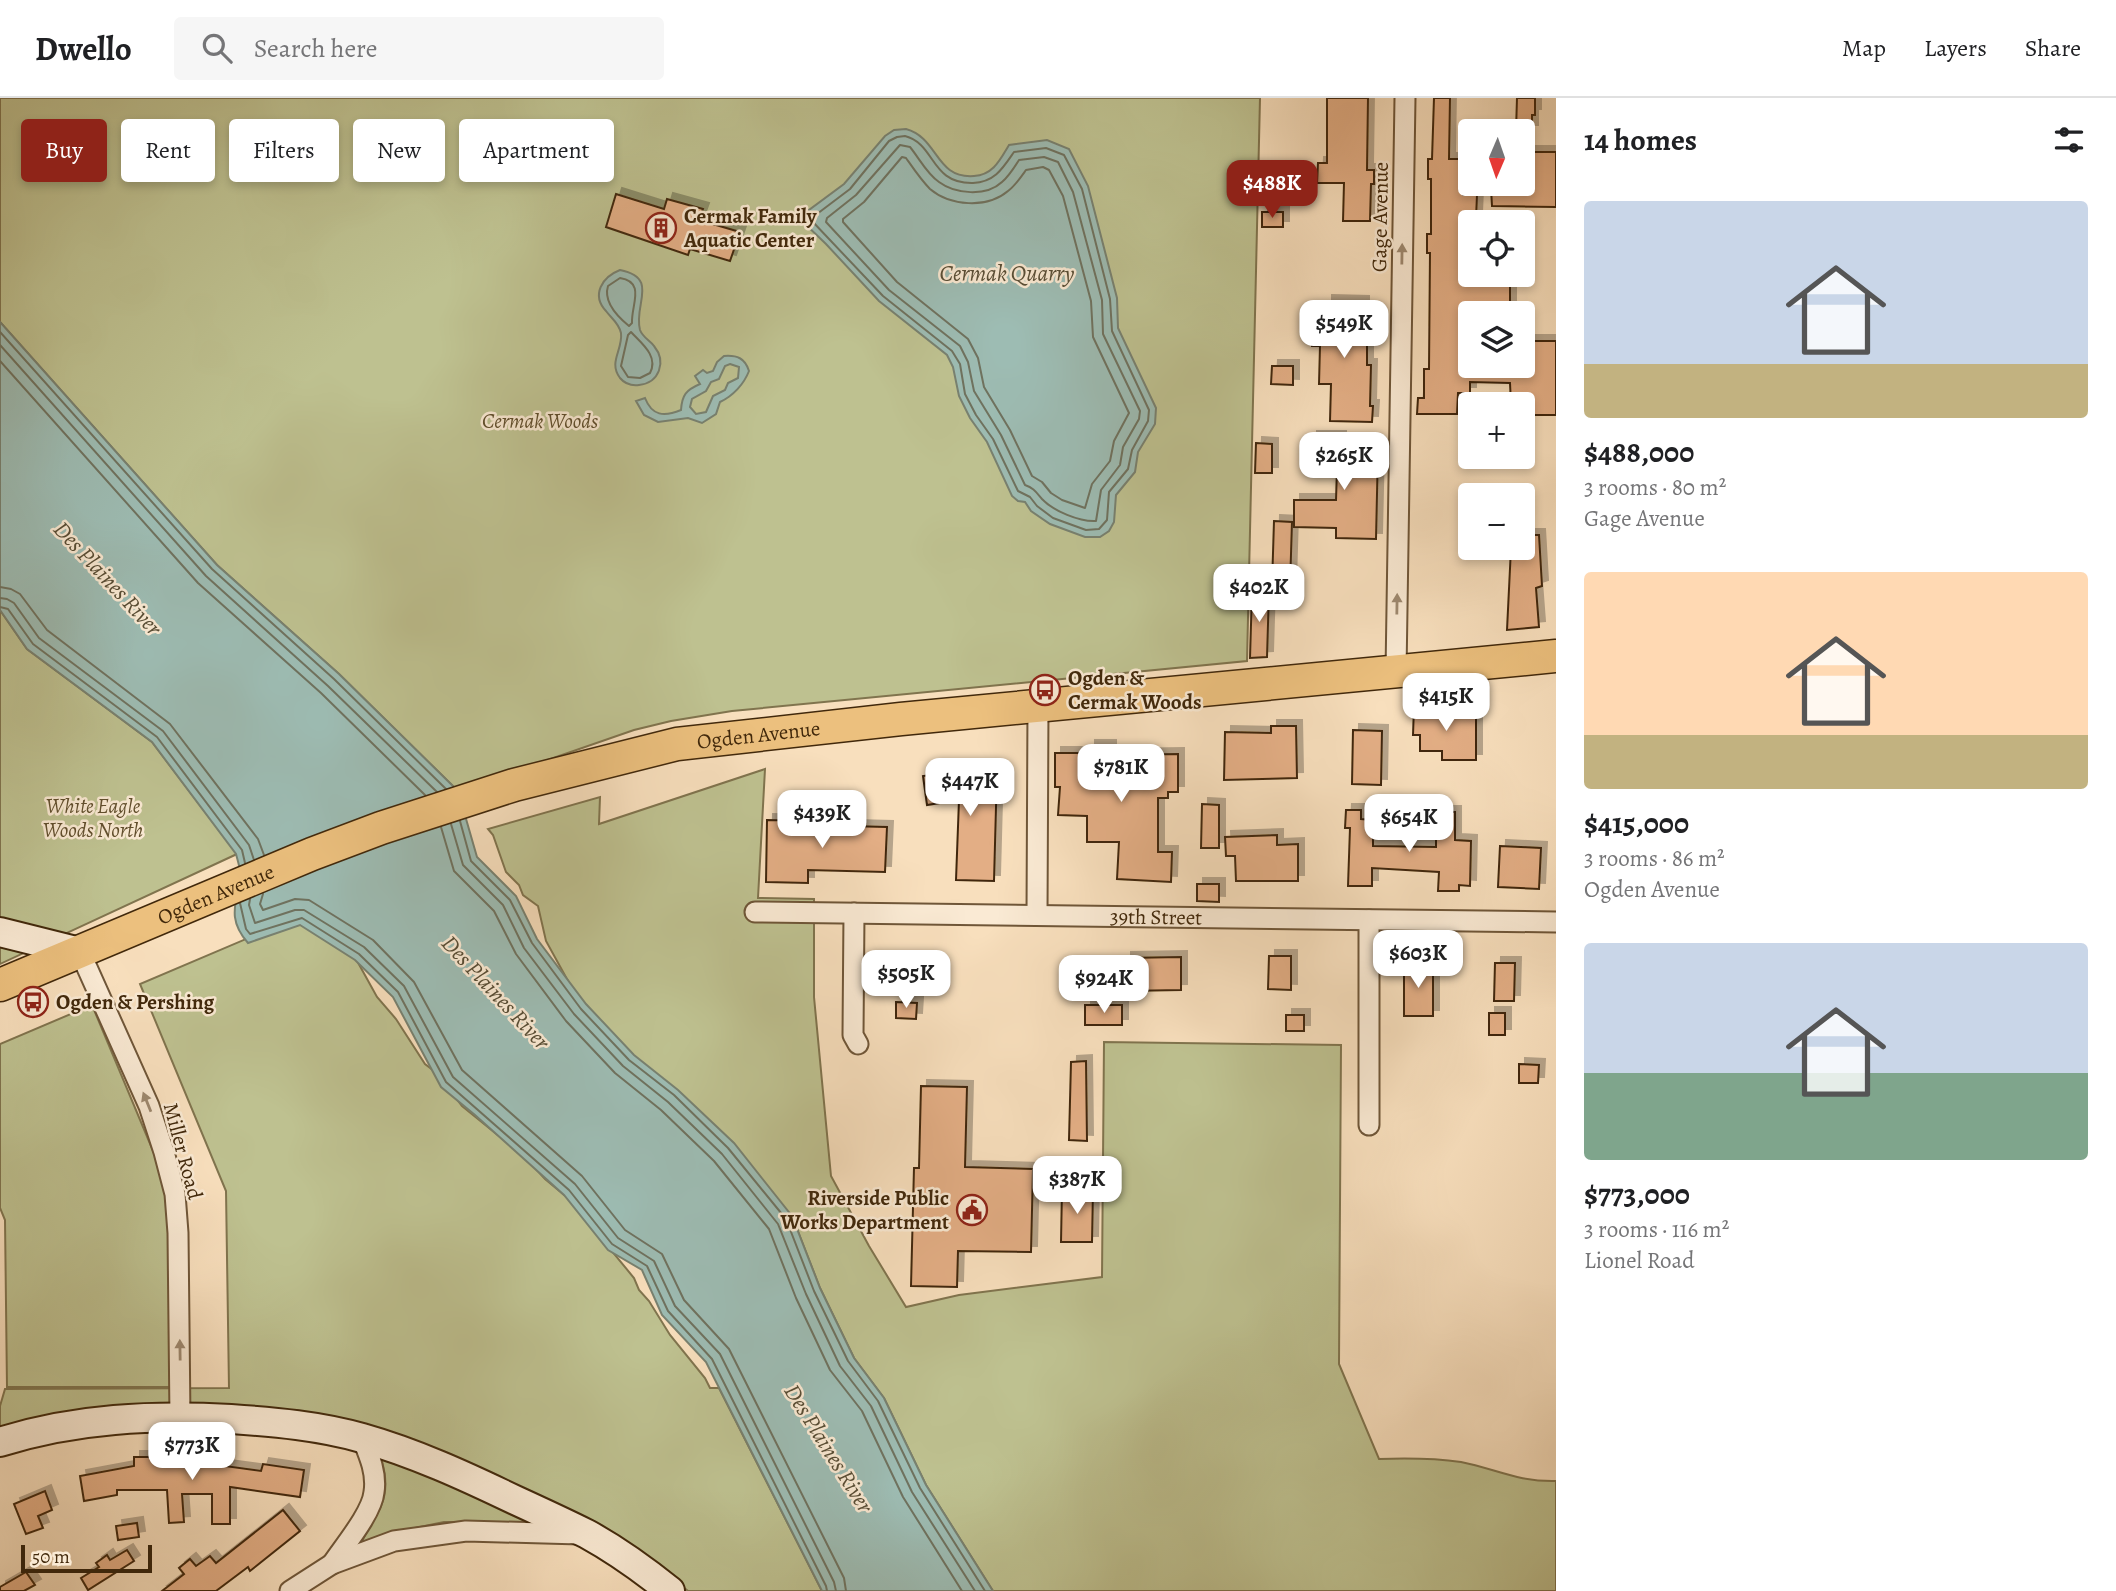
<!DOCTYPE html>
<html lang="en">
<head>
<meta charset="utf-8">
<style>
	:root { --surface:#fff; --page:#f6f6f6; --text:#202124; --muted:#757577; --line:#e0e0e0; --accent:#8f2418 }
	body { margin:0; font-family:Alegreya,serif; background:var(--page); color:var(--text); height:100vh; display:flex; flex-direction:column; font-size:26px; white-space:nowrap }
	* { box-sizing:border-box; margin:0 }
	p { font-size:23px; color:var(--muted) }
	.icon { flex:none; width:38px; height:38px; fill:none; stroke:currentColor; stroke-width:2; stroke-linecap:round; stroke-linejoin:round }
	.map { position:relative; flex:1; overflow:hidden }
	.sheet { display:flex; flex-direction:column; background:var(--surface); width:560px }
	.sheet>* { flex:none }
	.top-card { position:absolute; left:21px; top:21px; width:665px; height:63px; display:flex; gap:14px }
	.needle { width:46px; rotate:182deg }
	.buttons { position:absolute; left:1458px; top:21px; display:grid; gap:14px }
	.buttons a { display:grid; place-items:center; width:77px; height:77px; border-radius:7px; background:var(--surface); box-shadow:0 4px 10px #0003; font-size:35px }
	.scale { position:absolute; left:21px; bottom:18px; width:131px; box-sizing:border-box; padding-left:7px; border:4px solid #41280b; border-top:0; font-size:19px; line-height:24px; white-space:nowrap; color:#41280b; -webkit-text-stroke:5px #faead4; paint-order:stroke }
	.price { position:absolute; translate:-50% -60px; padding:0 16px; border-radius:14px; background:#fff; color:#222; font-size:23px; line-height:46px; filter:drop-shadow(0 2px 4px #0008) }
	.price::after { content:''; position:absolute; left:50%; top:42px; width:21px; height:16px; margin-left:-10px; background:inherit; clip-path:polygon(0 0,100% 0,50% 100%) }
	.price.selected { background:var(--accent); color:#fff }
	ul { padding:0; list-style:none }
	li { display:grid; align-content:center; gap:14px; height:371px; padding:0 28px }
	li span { display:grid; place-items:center; height:217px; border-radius:7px; color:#555 }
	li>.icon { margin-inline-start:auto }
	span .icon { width:126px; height:126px; fill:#fffc; stroke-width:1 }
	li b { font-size:30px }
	h2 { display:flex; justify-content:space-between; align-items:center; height:84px; padding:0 28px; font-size:30px }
	.tag { padding:0 24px; border-radius:7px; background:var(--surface); box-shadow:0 4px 10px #0003; font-size:24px; line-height:63px }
	.tag.selected { background:var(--accent); color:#fff }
	header { display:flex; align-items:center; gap:42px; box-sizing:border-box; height:98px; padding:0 35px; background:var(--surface); border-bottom:2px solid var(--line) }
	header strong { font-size:33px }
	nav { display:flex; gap:38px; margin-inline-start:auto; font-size:24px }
	.search { width:490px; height:63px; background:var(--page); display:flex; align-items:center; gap:18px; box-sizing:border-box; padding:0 24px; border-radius:7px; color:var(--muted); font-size:26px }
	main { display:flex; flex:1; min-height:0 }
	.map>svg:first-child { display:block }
	.green { fill:#bec190; stroke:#80744e; stroke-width:2 }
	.water { fill:#9dbcb3; stroke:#788170; stroke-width:2; fill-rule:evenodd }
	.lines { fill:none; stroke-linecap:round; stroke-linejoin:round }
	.shore { stroke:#6f725f; stroke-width:2 }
	.building { fill:#e3ae85; stroke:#41280b; stroke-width:2; filter:url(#shadow) }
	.street-casing { stroke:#6f5638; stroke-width:23 }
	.secondary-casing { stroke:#41280b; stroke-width:32 }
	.primary-casing { stroke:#41280b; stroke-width:35 }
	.street { stroke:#faead4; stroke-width:19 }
	.secondary { stroke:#faead4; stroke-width:28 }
	.primary { stroke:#ecc07e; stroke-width:32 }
	.oneway { fill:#9e8970 }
	.labels { text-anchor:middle; stroke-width:5; stroke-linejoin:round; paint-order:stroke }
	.poi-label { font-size:21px; font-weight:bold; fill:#41280b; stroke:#faead4; text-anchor:start }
	.street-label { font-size:21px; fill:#41280b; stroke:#faead4 }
	.park-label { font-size:21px; font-style:italic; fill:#604e2c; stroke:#faead4 }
	.water-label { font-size:23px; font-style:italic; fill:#584d35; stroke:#faead4 }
</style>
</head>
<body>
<header>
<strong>Dwello</strong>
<div class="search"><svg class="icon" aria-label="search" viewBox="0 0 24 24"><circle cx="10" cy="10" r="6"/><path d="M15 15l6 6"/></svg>Search here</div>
<nav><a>Map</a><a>Layers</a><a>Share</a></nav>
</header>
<main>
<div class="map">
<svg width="1556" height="1493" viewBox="0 0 1556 1493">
	<defs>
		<filter id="shadow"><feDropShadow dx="6" dy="-6" stdDeviation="0" flood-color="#0004"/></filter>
	</defs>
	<rect width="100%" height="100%" fill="#f8dfbd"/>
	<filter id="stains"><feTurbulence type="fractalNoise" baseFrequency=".00286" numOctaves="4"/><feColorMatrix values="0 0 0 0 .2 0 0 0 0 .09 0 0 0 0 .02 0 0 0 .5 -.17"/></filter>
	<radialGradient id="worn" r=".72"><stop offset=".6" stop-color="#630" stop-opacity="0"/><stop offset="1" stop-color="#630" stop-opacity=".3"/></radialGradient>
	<g class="green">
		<polygon points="0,0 1260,0 1247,563 732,613 671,623 634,632 458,693 339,576 217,467 0,224"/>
		<polygon points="0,512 27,551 152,644 237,756 0,866"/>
		<path d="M765 671 758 800 814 801V899L831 1078 869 1148 906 1209 959 1197 1102 1179 1104 944 1341 947 1339 1266 1379 1361C1407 1360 1433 1360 1461 1364 1496 1371 1518 1384 1556 1383V1493H993L926 1387 884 1300 854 1260 820 1190 792 1118 705 1034 572 894 568 883 546 843 538 808 523 797 519 787 506 774 493 737 488 731 600 699 599 726Z"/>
		<path d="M305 816 356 861 377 899 396 921 425 966 438 976 462 1008 525 1059 545 1081 569 1101 634 1180 639 1192 649 1203 670 1237 705 1280 710 1290H719L822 1493H688L659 1469 586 1425 444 1424 410 1431 360 1447C366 1434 375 1421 381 1408 392 1383 380 1357 372 1333L355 1328 0 1335V1308L5 1291 229 1290 226 1093 140 886Z"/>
		<polygon points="92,907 174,1103 176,1289 7,1289 5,1122 0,1110 0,946"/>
	</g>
	<g class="water">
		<path d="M906 31C939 40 935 81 974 78 993 77 1000 62 1009 47L1047 42 1069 51 1088 88 1117 200 1118 230 1156 310 1155 326 1138 354 1135 374 1116 397 1114 424 1109 433 1100 439H1085L1050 426 1031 413 1025 404 1018 403 1012 398 987 344 970 320 959 298 953 269 947 257 879 203 826 146 802 123 805 115 844 86 885 38 894 32Z"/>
		<path d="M620 172C660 180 633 207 640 232 643 240 650 242 654 248 667 264 659 285 639 287 631 288 625 286 620 280 608 264 623 252 621 235 619 225 611 220 606 213 591 197 602 179 620 172Z"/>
		<path d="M0 224 217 467 339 576 458 693 477 759 516 798 537 841 586 906 634 957 678 992 734 1045 792 1118 820 1190 854 1260 884 1300 926 1387 993 1493H822L706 1264 662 1217 642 1172 608 1152 564 1097 475 1017 441 989 393 899 355 862 300 827 248 845C227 821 236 806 240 779 241 772 238 764 236 756L152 644 27 551 0 512Z"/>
		<path d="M724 258C737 257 745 260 749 273 744 286 733 298 720 304L716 316 702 325 688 320 658 324 644 317 636 303 645 300C652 318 664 319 681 312 682 297 686 292 700 286L695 278 703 272 707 275 713 273 717 264ZM730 266 739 269 738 280 728 285 725 292 713 298 706 314 696 316 690 309 692 301 706 293 711 284 719 281 725 268Z"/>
	</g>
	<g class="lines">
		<g class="shore">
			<path d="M905 38C936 46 930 86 973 85 995 84 1003 70 1014 54L1046 50 1064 57 1082 91 1110 201 1112 233 1149 312 1148 323 1132 352 1128 371 1109 394 1107 422 1099 431 1086 432 1053 420 1037 408 1030 399 1018 393 993 341 976 317 965 296 960 266 952 253 883 198 812 123 813 119 850 91 889 43 897 39Z"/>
			<path d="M900 47 910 49C919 60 927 76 939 84 955 96 986 99 1002 84 1009 78 1014 70 1019 62L1044 59 1058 64 1073 94 1102 202 1103 236 1140 313 1139 321 1123 349 1120 367 1101 392 1096 423C1080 424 1053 413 1042 401 1036 394 1034 390 1025 387L1001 337 974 293 968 264 960 248 889 192 826 124 827 120 856 97Z"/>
			<path d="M902 59 906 60C913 70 921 82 930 91 950 108 987 111 1008 93 1015 88 1021 79 1026 72L1043 69 1049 72 1063 98 1091 203 1093 239 1129 315 1114 343 1110 363 1092 386 1085 410 1062 402 1051 395 1042 384 1032 378 1010 332 984 289 978 260 968 241 897 184 843 124V121L864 104Z"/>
			<path d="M620 180C646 184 631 207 632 225L629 228C618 219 603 204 608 188Z"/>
			<polyline points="0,234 212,471 334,581 446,691"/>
			<path d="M631 234C641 245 659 258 650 275L640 280 628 279 621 268 628 237Z"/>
			<polyline points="0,247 206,478 328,588 437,694"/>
			<polyline points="0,263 198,485 321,595 425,697"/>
			<polyline points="0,489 11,491 20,496 47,532 170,626 258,741 264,757"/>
			<polyline points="0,500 7,501 14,505 39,540 163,633 249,747 254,762"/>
			<polyline points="0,509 8,511 33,546 157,639 242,752 245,765"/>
			<polyline points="460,723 471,763 510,802 532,845 581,911 629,962 674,997 728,1050 786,1121 814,1193 848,1263 878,1303 920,1390 985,1493"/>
			<polyline points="451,726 463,767 503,807 524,850 574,916 623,968 668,1004 722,1056 778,1126 806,1196 840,1268 871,1308 912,1394 975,1493"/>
			<polyline points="441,729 454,773 494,813 516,856 566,923 615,975 661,1012 714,1063 769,1131 796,1200 830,1272 862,1313 903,1399 962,1493"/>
			<polyline points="263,796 260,806 263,812 295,801 309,802 373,842 414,884 462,972 582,1078 625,1132 662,1156 684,1202 729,1251 844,1480 846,1493"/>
			<polyline points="250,801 249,807 255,825 295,812 304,812 364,849 404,888 453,979 575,1086 618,1140 654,1163 675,1208 720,1256 834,1484 836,1493"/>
			<polyline points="240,805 246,831 250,836 302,820 359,856 398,894 446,984 569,1092 612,1146 647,1168 668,1213 712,1261 826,1488 827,1493"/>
		</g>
	</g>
	<g class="building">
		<polygon points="1327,0 1368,0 1367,72 1374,72 1374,86 1371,86 1370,123 1343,123 1344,85 1317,85 1318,65 1327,65"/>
		<polygon points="1434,0 1450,0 1449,61 1463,61 1463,97 1477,97 1476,120 1470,120 1470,177 1510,177 1510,212 1471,212 1468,268 1522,268 1522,243 1556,243 1556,317 1522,317 1522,306 1511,306 1510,285 1470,284 1470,295 1458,295 1457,316 1417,316 1418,300 1424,300 1424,271 1429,271 1430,155 1427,155 1427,136 1431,136 1431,81 1428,81 1428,61 1432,61"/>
		<polygon points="1517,0 1535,0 1535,17 1532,17 1532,33 1516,33"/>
		<polygon points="1522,54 1556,54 1556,109 1492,108 1491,90 1516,90 1516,86 1522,86"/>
		<polygon points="1262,69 1275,70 1275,88 1261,88"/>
		<polygon points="616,96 664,111 667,101 703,111 699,122 740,134 730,163 690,151 688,157 606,129"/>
		<rect x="1262" y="114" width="21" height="15"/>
		<polygon points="1326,203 1363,204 1363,225 1367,225 1367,267 1371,267 1370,308 1373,308 1372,324 1330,323 1331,286 1319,286 1320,248 1312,248 1312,215 1326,215"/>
		<polygon points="1272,268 1293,268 1293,287 1271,286"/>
		<polygon points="1311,339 1340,339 1340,350 1378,351 1376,441 1336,440 1336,430 1294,429 1294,402 1336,402 1337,370 1327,370 1328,360 1311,359"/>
		<polygon points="1256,345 1272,346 1272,375 1255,375"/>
		<polygon points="1274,423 1292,424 1290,488 1272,487"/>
		<polygon points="1522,437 1539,437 1542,488 1536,490 1539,529 1507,532 1511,450 1522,450"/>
		<polygon points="1252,493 1269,493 1267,559 1250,560"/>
		<polygon points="1414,609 1437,609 1437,615 1476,616 1476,662 1442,662 1442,653 1420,653 1420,637 1413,637"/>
		<polygon points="1271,628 1296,628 1297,680 1224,682 1225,634 1271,635"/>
		<polygon points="1353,632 1382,633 1381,687 1352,686"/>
		<polygon points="1089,648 1110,648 1110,657 1178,656 1178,694 1168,694 1168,700 1158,700 1158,754 1172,754 1171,784 1117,781 1119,744 1087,744 1087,718 1058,717 1060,689 1055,689 1055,655 1089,655"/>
		<polygon points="960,671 997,672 994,783 956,782 959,702 927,707 923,678 959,673"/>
		<polygon points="1202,706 1219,707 1219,750 1201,750"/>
		<polygon points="1346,712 1361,712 1361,721 1373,722 1373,748 1436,749 1436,714 1455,714 1455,742 1471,743 1470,788 1459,787 1459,793 1438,793 1439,774 1372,770 1372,788 1348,788 1350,730 1345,730"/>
		<polygon points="767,722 809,723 809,727 887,729 885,774 808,772 808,785 766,784"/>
		<polygon points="1277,737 1277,747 1298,746 1298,783 1236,783 1235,758 1226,758 1225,739"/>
		<polygon points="1500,748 1541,750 1539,791 1498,789"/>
		<polygon points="1197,786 1219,786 1219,804 1197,803"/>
		<polygon points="1269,858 1291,858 1291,892 1268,891"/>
		<polygon points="1181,859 1181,892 1125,893 1125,860"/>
		<rect x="1404" y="865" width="29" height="53"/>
		<polygon points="1495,865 1515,865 1514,903 1494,903"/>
		<polygon points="896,904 917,905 916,921 896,920"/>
		<rect x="1085" y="907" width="37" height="20"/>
		<rect x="1489" y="915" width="16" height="22"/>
		<rect x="1286" y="917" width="18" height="16"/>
		<polygon points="1086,963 1087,1043 1069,1042 1071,964"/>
		<polygon points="1519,966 1539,967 1538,985 1519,985"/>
		<polygon points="921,988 967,989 965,1069 1033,1071 1031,1154 958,1153 957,1189 911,1188 914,1070 919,1070"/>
		<polygon points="1062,1091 1093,1092 1092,1144 1061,1144"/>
		<polygon points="134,1359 217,1359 217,1367 261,1373 263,1366 304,1372 300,1399 230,1389 230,1426 212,1426 212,1396 182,1396 184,1424 169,1425 167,1392 117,1392 117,1397 84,1403 80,1378 134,1368"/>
		<polygon points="45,1393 52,1412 38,1418 43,1430 26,1436 14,1406"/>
		<polygon points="283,1412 300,1433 250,1473 248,1469 216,1493 162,1493 184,1476 179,1470 190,1461 196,1468 210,1458 216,1465"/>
		<polygon points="137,1425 139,1439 118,1442 116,1428"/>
		<polygon points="127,1452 134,1463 88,1492 81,1480 99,1469 96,1465 107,1457 110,1462"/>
		<polygon points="26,1474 35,1487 24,1493 0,1493 0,1489"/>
	</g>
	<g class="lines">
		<g class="street-casing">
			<g id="street">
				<polyline points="1396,574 1405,0"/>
				<path id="s1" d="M755 814 1556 824"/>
				<polyline points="854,815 853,937 858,946"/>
				<polyline points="1037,816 1038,608"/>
				<polyline points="1369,822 1369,1027"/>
				<polyline points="80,854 149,1008 164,1054 175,1096 178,1135 180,1320"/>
				<path d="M332 1466C344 1448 372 1415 374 1394 377 1375 369 1357 362 1340"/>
				<polyline points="290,1493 332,1466 394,1443 466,1433 580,1436"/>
			</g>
		</g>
		<g class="secondary-casing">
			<g id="secondary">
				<polyline points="0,834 80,854"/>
				<path d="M0 1344C76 1320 152 1317 231 1321 275 1324 320 1328 362 1340 415 1355 465 1378 515 1402 539 1413 563 1424 587 1436 616 1452 644 1472 670 1493"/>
			</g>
		</g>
		<g class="primary-casing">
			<g id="primary">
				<path id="s2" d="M0 887 312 756 381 730 514 687 677 646 901 621 1556 558"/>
			</g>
		</g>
		<use href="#street" class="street"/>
		<use href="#secondary" class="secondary"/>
		<use href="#primary" class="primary"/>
	</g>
	<defs><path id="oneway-solid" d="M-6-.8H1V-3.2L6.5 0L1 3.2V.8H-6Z" transform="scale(1.75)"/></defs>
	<g class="oneway">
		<use href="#oneway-solid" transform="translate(1402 156) rotate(-89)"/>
		<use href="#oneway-solid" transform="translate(1397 506) rotate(-89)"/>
		<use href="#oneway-solid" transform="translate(147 1004) rotate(-112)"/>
		<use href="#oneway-solid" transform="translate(180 1252) rotate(-91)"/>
	</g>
	<defs>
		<g id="building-ring" transform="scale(1.575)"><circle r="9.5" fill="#faead4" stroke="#8f2418" stroke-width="1.5"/><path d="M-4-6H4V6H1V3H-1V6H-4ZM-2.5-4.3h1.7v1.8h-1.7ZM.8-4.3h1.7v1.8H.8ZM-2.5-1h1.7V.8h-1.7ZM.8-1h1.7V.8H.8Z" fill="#8f2418"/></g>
		<g id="bus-ring" transform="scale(1.575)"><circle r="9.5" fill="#faead4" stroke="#8f2418" stroke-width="1.5"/><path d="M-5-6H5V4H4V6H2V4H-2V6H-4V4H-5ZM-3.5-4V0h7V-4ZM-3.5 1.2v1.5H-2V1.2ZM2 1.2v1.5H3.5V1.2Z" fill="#8f2418"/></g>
		<g id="civic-ring" transform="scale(1.575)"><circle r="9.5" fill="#faead4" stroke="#8f2418" stroke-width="1.5"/><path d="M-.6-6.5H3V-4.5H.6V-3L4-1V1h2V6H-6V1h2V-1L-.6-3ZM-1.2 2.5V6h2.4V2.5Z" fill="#8f2418"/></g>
	</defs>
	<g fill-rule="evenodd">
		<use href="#building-ring" x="661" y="130"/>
		<use href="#bus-ring" x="1045" y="592"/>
		<use href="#bus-ring" x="33" y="904"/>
		<use href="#civic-ring" x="972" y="1112"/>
	</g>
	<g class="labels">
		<g class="poi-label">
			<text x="684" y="125">Cermak Family<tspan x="684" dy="24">Aquatic Center</tspan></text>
			<text x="1068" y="587">Ogden &amp;<tspan x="1068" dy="24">Cermak Woods</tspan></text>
			<text x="56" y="911">Ogden &amp; Pershing</text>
			<text x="949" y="1107" text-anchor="end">Riverside Public<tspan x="949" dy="24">Works Department</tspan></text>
		</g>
		<g class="street-label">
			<text transform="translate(1380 119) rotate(-89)" y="7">Gage Avenue</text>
			<text dy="7" stroke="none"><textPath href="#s2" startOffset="802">Ogden Avenue</textPath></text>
			<text dy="7" stroke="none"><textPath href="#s2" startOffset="234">Ogden Avenue</textPath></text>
			<text dy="7" stroke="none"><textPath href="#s1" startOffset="401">39th Street</textPath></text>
			<text transform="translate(183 1053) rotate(75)" y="7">Miller Road</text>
		</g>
		<g class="park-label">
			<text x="540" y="330">Cermak Woods</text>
			<text x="93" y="715">White Eagle<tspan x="93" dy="24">Woods North</tspan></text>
		</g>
		<g class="water-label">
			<text x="1007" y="183">Cermak Quarry</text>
			<text transform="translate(108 480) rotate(47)" y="8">Des Plaines River</text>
			<text transform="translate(496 894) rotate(47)" y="8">Des Plaines River</text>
			<text transform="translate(829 1350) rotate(58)" y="8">Des Plaines River</text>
		</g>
	</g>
	<rect width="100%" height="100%" filter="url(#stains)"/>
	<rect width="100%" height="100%" fill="url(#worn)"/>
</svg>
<div class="buttons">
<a><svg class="needle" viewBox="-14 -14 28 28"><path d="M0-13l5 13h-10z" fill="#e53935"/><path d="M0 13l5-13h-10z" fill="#757577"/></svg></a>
<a><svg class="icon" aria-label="locate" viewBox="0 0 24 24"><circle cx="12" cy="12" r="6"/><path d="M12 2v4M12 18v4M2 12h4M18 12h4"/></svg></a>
<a><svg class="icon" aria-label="layers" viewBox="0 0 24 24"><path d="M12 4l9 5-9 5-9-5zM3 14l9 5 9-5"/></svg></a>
<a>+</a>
<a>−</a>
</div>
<div class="scale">50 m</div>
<b class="price selected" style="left:1272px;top:122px">$488K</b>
<b class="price" style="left:1344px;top:262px">$549K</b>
<b class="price" style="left:1344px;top:394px">$265K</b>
<b class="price" style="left:1259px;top:526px">$402K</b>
<b class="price" style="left:1446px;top:635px">$415K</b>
<b class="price" style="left:1121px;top:706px">$781K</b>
<b class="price" style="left:970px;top:720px">$447K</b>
<b class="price" style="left:822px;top:752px">$439K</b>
<b class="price" style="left:1409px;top:756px">$654K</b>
<b class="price" style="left:1418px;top:892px">$603K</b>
<b class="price" style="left:906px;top:912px">$505K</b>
<b class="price" style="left:1104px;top:917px">$924K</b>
<b class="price" style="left:1077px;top:1118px">$387K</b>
<b class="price" style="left:192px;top:1384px">$773K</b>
<div class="top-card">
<a class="tag selected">Buy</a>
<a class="tag">Rent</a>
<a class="tag">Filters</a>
<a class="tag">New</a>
<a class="tag">Apartment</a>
</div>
</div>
<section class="sheet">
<h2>14 homes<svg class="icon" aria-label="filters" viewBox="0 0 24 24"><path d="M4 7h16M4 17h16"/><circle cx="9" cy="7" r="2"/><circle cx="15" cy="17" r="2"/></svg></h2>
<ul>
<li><span style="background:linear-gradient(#c9d6e8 75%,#c2b280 0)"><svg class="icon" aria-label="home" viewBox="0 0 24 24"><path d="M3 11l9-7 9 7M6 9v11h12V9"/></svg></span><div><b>$488,000</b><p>3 rooms · 80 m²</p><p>Gage Avenue</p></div></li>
<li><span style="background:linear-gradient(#ffd9b3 75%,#c2b280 0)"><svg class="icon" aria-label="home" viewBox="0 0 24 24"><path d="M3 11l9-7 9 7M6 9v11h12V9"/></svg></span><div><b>$415,000</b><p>3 rooms · 86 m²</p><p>Ogden Avenue</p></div></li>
<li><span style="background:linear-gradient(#c9d6e8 60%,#7fa58c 0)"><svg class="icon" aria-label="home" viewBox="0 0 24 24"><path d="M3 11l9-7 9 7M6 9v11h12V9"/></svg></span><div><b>$773,000</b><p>3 rooms · 116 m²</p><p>Lionel Road</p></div></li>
</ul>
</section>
</main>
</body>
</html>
